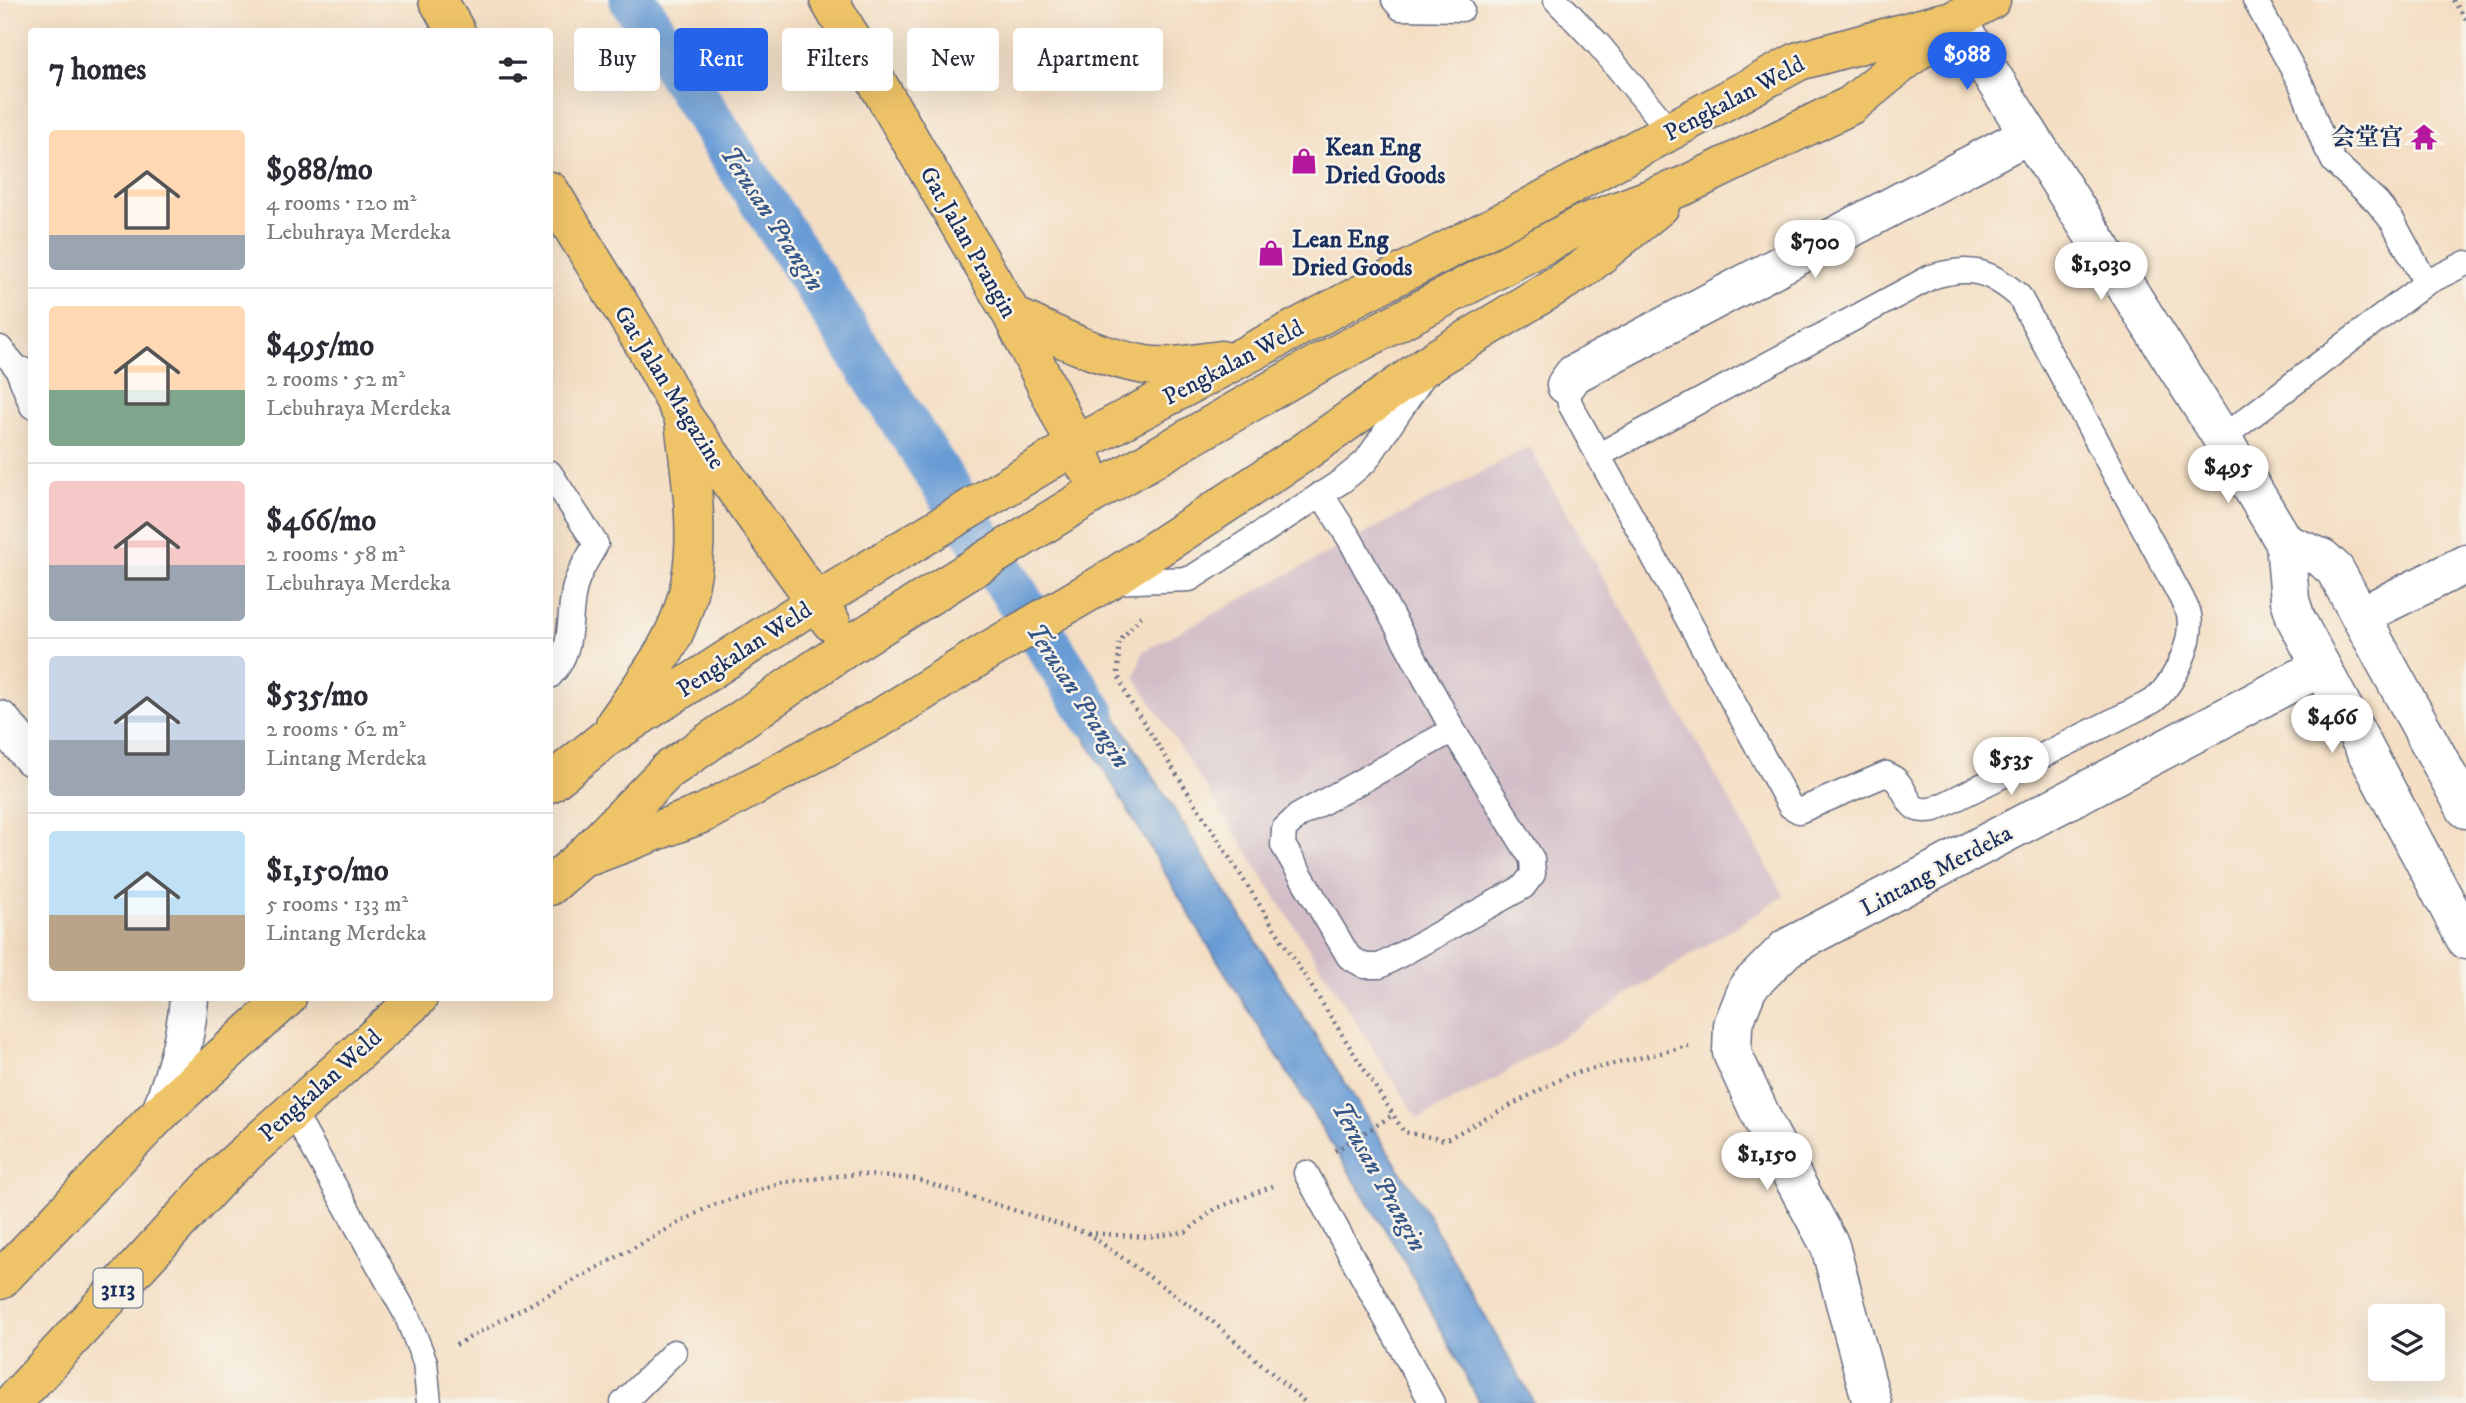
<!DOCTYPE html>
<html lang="en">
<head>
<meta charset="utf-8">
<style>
	:root { --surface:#fff; --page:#f7f7f7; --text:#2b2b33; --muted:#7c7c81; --line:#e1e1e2; --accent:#2563eb }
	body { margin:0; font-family:"IM FELL DW Pica","Noto Serif SC",serif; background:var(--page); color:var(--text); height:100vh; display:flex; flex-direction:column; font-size:26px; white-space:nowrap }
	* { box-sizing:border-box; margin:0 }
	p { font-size:23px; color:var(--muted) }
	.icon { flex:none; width:38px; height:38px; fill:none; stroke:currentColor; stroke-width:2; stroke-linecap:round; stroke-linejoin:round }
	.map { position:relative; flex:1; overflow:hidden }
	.drawer { position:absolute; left:28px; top:28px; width:525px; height:973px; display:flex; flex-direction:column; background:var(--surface); border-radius:7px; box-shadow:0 7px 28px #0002 }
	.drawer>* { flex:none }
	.hud { position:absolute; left:574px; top:28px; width:665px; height:63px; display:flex; gap:14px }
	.fabs { position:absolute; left:2368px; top:1304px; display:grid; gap:14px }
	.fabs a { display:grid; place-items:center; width:77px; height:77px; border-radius:7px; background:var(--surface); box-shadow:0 7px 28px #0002; font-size:35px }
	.price { position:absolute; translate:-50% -60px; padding:0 16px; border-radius:24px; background:#fff; color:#222; font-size:23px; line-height:46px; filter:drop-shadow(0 2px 4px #0008) }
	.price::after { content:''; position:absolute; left:50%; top:42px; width:21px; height:16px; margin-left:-10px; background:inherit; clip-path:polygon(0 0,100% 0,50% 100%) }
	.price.on { background:var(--accent); color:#fff }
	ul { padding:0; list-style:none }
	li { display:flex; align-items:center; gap:21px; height:175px; padding:0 21px }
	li+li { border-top:2px solid var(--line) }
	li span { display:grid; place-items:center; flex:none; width:196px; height:140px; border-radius:7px; color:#555 }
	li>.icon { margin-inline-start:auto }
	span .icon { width:84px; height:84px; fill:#fffc; stroke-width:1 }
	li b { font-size:30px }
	h2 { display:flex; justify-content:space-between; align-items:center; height:84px; padding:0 21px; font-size:30px }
	.chip { padding:0 24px; border-radius:7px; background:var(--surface); box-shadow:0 7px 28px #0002; font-size:24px; line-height:63px }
	.chip.on { background:var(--accent); color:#fff }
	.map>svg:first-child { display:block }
	.industrial { fill:#d2bdc7 }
	.water { fill:#699cd5; stroke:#42669a; stroke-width:2 }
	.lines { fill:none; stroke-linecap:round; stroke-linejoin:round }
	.canal { stroke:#699cd5; stroke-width:47 }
	.service-casing { stroke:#676c81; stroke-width:27 }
	.minor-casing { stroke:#676c81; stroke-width:41 }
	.primary-casing { stroke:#676c81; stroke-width:41 }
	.trunk-casing { stroke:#676c81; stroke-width:41 }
	.path { stroke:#676c81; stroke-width:4.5; stroke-dasharray:2 5; stroke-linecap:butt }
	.service { stroke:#fff; stroke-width:24 }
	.minor { stroke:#fff; stroke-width:38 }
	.primary { stroke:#efc469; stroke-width:38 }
	.trunk { stroke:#efc469; stroke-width:38 }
	.labels { text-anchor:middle; stroke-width:5; stroke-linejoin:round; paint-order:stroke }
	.shield { fill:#f7f3e8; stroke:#5d6a87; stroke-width:2 }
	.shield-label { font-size:23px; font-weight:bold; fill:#1b2f5e }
	.street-label { font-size:24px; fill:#1b2f5e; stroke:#f7f3e8 }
	.poi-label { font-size:24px; font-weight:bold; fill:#1b2f5e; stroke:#f7f3e8; text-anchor:start }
	.water-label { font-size:26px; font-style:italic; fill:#365588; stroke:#f7f3e8 }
</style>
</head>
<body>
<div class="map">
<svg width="2466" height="1403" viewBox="0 0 2466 1403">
	<rect width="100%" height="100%" fill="#f7f3e8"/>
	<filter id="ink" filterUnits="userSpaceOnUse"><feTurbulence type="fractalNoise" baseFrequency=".0143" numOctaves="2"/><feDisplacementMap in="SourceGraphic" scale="14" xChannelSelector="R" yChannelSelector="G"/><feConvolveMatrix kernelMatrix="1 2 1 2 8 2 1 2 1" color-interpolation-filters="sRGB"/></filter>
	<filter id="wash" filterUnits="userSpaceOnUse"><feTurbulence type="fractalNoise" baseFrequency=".00686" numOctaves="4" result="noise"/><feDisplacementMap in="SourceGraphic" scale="28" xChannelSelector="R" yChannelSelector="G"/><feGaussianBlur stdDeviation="1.57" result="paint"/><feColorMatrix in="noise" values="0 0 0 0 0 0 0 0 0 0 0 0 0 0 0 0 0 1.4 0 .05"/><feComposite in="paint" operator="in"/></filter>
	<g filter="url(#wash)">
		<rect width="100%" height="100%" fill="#f4dec3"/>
		<polygon class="industrial" points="1529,447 1784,896 1493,1080 1418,1119 1135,677 1143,651"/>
		<polygon class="water" points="1074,650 1426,1212 1534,1403 1480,1403 1401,1255 1203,937 1044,668"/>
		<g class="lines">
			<polyline class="canal" points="633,0 1093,715"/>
		</g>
	</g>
	<g filter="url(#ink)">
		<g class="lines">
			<g class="service-casing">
				<g id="service">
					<polyline points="1394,0 1401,8 1462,9"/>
					<polyline points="1556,0 1599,45 1670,131"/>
					<polyline points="2255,0 2302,86 2324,143 2334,162 2377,202 2393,222 2426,283"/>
					<polyline points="0,348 17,368 32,373"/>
					<polyline points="17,368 32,406"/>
					<path d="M1566 385 1570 404 1790 806 1799 811 1886 774C1887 775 1896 779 1896 780 1911 795 1905 815 1935 809L2153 701C2174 684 2194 642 2189 615 2188 610 2184 604 2182 599L2019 296C1989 270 1969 265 1931 277L1599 455"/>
					<polyline points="2222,438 2426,283 2466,263"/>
					<path d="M550 473 596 544C589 557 580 569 576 583 566 614 577 649 550 676"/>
					<polyline points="1321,494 1351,541 1453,730 1532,859 1533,874 1523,887 1380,966 1365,966 1349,957 1283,845 1284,829 1298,816 1453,730"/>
					<polyline points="1108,582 1190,579 1342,481 1366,461 1422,378"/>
					<polyline points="292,1110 406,1314 425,1362 429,1403"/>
					<polyline points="1306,1173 1432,1403"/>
					<polyline points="623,1403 674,1352"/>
				</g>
			</g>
			<g class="minor-casing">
				<g id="minor">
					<polyline points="1956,19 2222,438 2285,543 2290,600 2296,619 2466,940"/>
					<polyline points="1566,385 1574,374 2029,134"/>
					<polyline points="2285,543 2322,558 2335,570 2466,809"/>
					<polyline points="2360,616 2466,564"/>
					<polyline points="0,720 32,757"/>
					<path d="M161 1112C175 1073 186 1040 189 998"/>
					<polyline points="1872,1403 1830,1246 1768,1131 1732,1053 1733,1025 1748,987 1787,948 2319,668"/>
				</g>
			</g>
			<g class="primary-casing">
				<g id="primary">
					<polyline points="438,0 456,32"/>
					<polyline points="829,0 1012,315 1086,467"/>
					<polyline points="550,191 644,344 684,418 831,622"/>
					<path d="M1012 315C1054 335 1098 357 1145 365 1169 369 1196 363 1221 360"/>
					<path d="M615 724C633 698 654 671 669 643 708 570 693 499 684 421"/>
					<polyline points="550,783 606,738 817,601 1074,446 1365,292 1514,216 1799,61 1943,22"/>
					<polyline points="590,856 704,813 880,718 988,651 1106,582 1303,453 1434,360 1583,269 1660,206"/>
					<polyline points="550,886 582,858 667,771 847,647 1099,490 1305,371 1583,224 1686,185 1851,105 1956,19 1991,0"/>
					<polyline points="161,1112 287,998"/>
					<polyline points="224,1173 418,998"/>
				</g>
			</g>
			<g class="trunk-casing">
				<g id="trunk">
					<polyline points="0,1280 161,1112"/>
					<polyline points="12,1403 224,1173"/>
				</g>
			</g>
			<g class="path">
				<polyline points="2453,0 2466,19"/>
				<polyline points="1141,616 1119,642 1118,675 1128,698 1404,1132 1445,1140 1568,1075 1689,1046"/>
				<polyline points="1335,1151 1393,1115"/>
				<polyline points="1088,1233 1147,1237 1186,1232 1215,1209 1273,1186"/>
				<polyline points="456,1345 710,1206 785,1182 856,1174 915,1179 1087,1233 1212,1321 1306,1403"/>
			</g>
			<use href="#service" class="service"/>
			<use href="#minor" class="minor"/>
			<use href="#primary" class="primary"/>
			<use href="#trunk" class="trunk"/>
		</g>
	</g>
	<defs>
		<g id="temple-bare" transform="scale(2.1)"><path d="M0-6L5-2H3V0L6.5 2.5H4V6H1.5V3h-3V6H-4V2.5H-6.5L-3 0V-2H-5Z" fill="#b5179e" stroke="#f7f3e8" stroke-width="2.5" paint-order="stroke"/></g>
		<g id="shop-bare" transform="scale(2.1)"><path d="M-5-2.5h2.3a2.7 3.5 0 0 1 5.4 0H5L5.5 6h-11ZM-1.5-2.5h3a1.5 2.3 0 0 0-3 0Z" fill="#b5179e" stroke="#f7f3e8" stroke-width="2.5" paint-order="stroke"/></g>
	</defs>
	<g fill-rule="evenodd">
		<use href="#temple-bare" x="2424" y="137"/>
		<use href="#shop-bare" x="1304" y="161"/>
		<use href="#shop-bare" x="1271" y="253"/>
	</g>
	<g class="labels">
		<rect class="shield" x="93.5" y="1268.5" width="49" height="39" rx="5"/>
		<g class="shield-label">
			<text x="118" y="1296">3113</text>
		</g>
		<g class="street-label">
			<text transform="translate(1734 98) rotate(-28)" y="8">Pengkalan Weld</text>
			<text transform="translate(969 242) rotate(60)" y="8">Gat Jalan Prangin</text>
			<text transform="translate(1233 362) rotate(-28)" y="8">Pengkalan Weld</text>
			<text transform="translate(670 387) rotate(58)" y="8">Gat Jalan Magazine</text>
			<text transform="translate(744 649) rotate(-33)" y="8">Pengkalan Weld</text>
			<text transform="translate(1936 870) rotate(-28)" y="8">Lintang Merdeka</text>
			<text transform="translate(320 1085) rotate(-42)" y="8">Pengkalan Weld</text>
		</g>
		<g class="poi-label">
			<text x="2403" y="145" text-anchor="end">会堂宫</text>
			<text x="1325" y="155">Kean Eng<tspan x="1325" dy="28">Dried Goods</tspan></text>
			<text x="1292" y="247">Lean Eng<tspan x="1292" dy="28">Dried Goods</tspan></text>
		</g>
		<g class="water-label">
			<text transform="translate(773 218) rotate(57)" y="9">Terusan Prangin</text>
			<text transform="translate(1079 695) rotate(57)" y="9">Terusan Prangin</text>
			<text transform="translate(1380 1176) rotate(61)" y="9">Terusan Prangin</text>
		</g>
	</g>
</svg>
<div class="fabs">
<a><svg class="icon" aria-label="layers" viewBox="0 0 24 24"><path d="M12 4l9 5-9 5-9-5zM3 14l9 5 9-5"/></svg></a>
</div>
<b class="price on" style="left:1967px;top:92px">$988</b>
<b class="price" style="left:1815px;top:280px">$700</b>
<b class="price" style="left:2101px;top:302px">$1,030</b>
<b class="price" style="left:2228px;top:505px">$495</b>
<b class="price" style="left:2332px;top:755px">$466</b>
<b class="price" style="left:2011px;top:797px">$535</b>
<b class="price" style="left:1767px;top:1192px">$1,150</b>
<div class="hud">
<a class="chip">Buy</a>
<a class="chip on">Rent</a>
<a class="chip">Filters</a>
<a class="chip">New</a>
<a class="chip">Apartment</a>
</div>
<section class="drawer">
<h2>7 homes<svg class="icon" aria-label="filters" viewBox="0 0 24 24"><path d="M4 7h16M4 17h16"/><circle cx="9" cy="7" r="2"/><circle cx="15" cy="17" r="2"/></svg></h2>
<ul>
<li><span style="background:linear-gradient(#ffd9b3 75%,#9aa5b1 0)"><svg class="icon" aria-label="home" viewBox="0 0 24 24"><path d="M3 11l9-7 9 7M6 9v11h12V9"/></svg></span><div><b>$988/mo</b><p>4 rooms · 120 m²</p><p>Lebuhraya Merdeka</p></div></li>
<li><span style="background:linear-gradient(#ffd9b3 60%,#7fa58c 0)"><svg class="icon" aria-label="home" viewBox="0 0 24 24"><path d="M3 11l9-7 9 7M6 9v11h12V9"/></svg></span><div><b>$495/mo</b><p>2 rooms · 52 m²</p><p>Lebuhraya Merdeka</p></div></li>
<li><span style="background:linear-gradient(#f6c9c9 60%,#9aa5b1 0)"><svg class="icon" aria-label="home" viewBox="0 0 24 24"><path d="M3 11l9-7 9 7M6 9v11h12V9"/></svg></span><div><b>$466/mo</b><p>2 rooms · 58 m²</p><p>Lebuhraya Merdeka</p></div></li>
<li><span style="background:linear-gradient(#c9d6e8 60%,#9aa5b1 0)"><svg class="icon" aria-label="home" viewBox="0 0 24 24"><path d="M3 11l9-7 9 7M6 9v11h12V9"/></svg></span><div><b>$535/mo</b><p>2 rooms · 62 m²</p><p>Lintang Merdeka</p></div></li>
<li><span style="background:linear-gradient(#bfe0f5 60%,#b9a48a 0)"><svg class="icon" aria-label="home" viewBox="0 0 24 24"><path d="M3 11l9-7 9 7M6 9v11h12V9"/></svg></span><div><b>$1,150/mo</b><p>5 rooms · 133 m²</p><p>Lintang Merdeka</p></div></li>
</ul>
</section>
</div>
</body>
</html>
